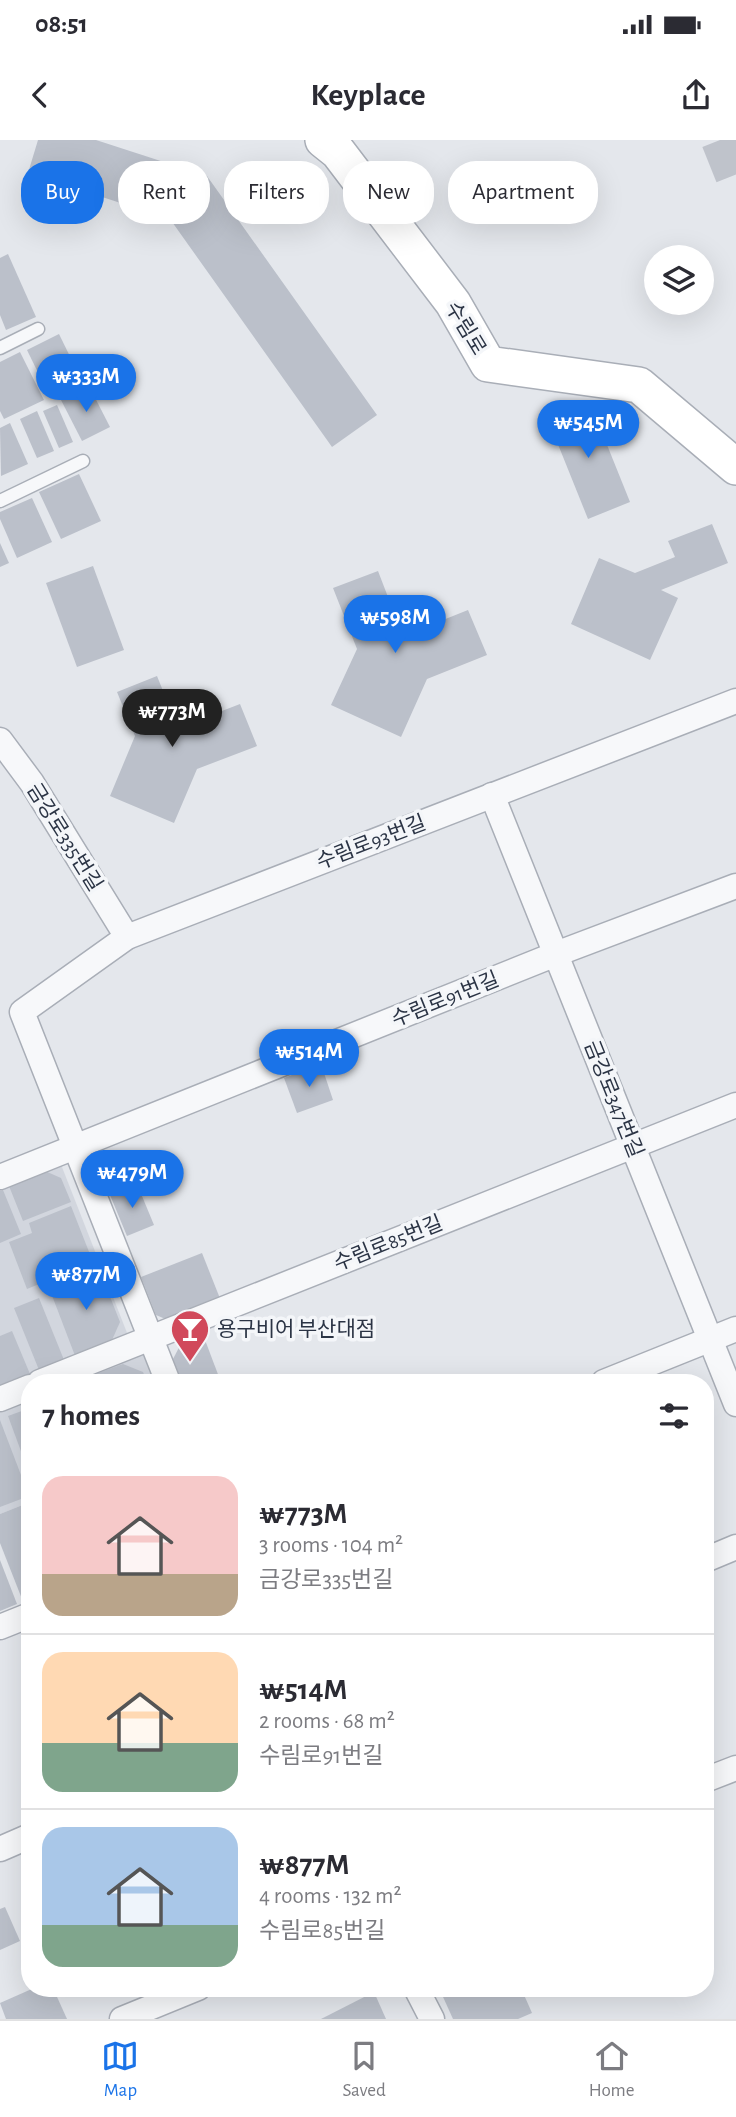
<!DOCTYPE html>
<html lang="en">
<head>
<meta charset="utf-8">
<style>
	:root { --surface:#fff; --page:#f7f7f7; --text:#2b2b33; --muted:#7c7c81; --line:#e1e1e2; --accent:#1a73e8 }
	body { margin:0; font-family:"Alegreya Sans","Noto Sans KR",sans-serif; background:var(--page); color:var(--text); height:100vh; display:flex; flex-direction:column; font-size:26px; white-space:nowrap }
	* { box-sizing:border-box; margin:0 }
	p { font-size:23px; color:var(--muted) }
	.icon { flex:none; width:38px; height:38px; fill:none; stroke:currentColor; stroke-width:2; stroke-linecap:round; stroke-linejoin:round }
	.map { position:relative; flex:1; overflow:hidden }
	.panel { position:absolute; left:21px; top:1234px; width:693px; height:623px; display:flex; flex-direction:column; background:var(--surface); border-radius:28px; box-shadow:0 7px 28px #0002 }
	.panel>* { flex:none }
	.banner { position:absolute; left:21px; top:21px; width:695px; height:63px; display:flex; gap:14px }
	.fabs { position:absolute; left:644px; top:105px; display:grid; gap:14px }
	.fabs a { display:grid; place-items:center; width:70px; height:70px; border-radius:50%; background:var(--surface); box-shadow:0 7px 28px #0002; font-size:35px }
	.price { position:absolute; translate:-50% -60px; padding:0 16px; border-radius:24px; background:var(--accent); color:#fff; font-size:23px; line-height:46px; filter:drop-shadow(0 2px 4px #0008) }
	.price::after { content:''; position:absolute; left:50%; top:42px; width:21px; height:16px; margin-left:-10px; background:inherit; clip-path:polygon(0 0,100% 0,50% 100%) }
	.price.selected { background:#222; color:#fff }
	ul { padding:0; list-style:none }
	li { display:flex; align-items:center; gap:21px; height:175px; padding:0 21px }
	li+li { border-top:2px solid var(--line) }
	li span { display:grid; place-items:center; flex:none; width:196px; height:140px; border-radius:21px; color:#555 }
	li>.icon { margin-inline-start:auto }
	span .icon { width:84px; height:84px; fill:#fffc; stroke-width:1 }
	li b { font-size:30px }
	h2 { display:flex; justify-content:space-between; align-items:center; height:84px; padding:0 21px; font-size:30px }
	.tag { padding:0 24px; border-radius:28px; background:var(--surface); box-shadow:0 7px 28px #0002; font-size:24px; line-height:63px }
	.tag.selected { background:var(--accent); color:#fff }
	.status { display:flex; justify-content:space-between; align-items:center; height:49px; padding:0 35px; background:var(--surface); direction:ltr }
	.status svg { height:19px; fill:currentColor }
	header { display:flex; justify-content:space-between; align-items:center; height:91px; padding:0 21px; background:var(--surface); font-size:32px; font-weight:700 }
	.dock { display:flex; justify-content:space-around; align-items:center; height:98px; border-top:2px solid var(--line); background:var(--surface); font-size:19px; color:var(--muted) }
	.dock a { display:grid; justify-items:center; gap:4px }
	.dock .selected { color:var(--accent) }
	.map>svg:first-child { display:block }
	.built { fill:#d2d6de }
	.building { fill:#bbc0ca }
	.lines { fill:none; stroke-linecap:round; stroke-linejoin:round }
	.highway-tunnel { stroke:#bfc3cb; stroke-width:38; stroke-dasharray:38 19; stroke-linecap:butt }
	.lane-casing { stroke:#a9aeb7; stroke-width:15 }
	.street-casing { stroke:#a9aeb7; stroke-width:27 }
	.secondary-casing { stroke:#a9aeb7; stroke-width:38 }
	.lane { stroke:#f7f8fa; stroke-width:12 }
	.street { stroke:#f7f8fa; stroke-width:24 }
	.secondary { stroke:#fff; stroke-width:35 }
	.labels { text-anchor:middle; stroke-width:7; stroke-linejoin:round; paint-order:stroke }
	.street-label { font-size:21px; fill:#2b3445; stroke:#f4f6f9 }
	.poi-label { font-size:21px; fill:#2b3445; stroke:#f4f6f9; text-anchor:start }
</style>
</head>
<body>
<div class="status"><b>08:51</b><svg viewBox="0 0 49 12"><path d="M0 12V9h3v3zM5 12V6h3v6zM10 12V3h3v9zM15 12V0h3v12zM26 1h20v11H26zM47 4h2v5h-2z"/></svg></div>
<header><svg class="icon" aria-label="back" viewBox="0 0 24 24"><path d="M15 5l-7 7 7 7"/></svg>Keyplace<svg class="icon" aria-label="share" viewBox="0 0 24 24"><path d="M12 15V3M7 8l5-5 5 5M5 13v7h14v-7"/></svg></header>
<div class="map">
<svg width="736" height="1879" viewBox="0 0 736 1879">
	<rect width="100%" height="100%" fill="#e4e7ec"/>
	<g class="built">
		<polygon points="60,1022 131,1203 0,1254 0,1045"/>
		<polygon points="146,1207 160,1242 58,1242"/>
		<polygon points="30,1254 30,1362 0,1374 0,1266"/>
	</g>
	<g class="building">
		<polygon points="38,0 96,0 207,36 377,275 332,307 170,79 28,33"/>
		<polygon points="8,114 36,177 6,190 0,175 0,118"/>
		<polygon points="59,194 81,239 49,255 27,210"/>
		<polygon points="20,212 44,260 4,279 0,271 0,222"/>
		<polygon points="89,246 110,287 82,301 61,260"/>
		<polygon points="589,260 630,362 588,379 547,277"/>
		<polygon points="57,265 73,302 59,308 43,271"/>
		<polygon points="37,271 54,311 37,318 20,279"/>
		<polygon points="10,283 28,324 1,336 0,288"/>
		<polygon points="79,334 101,381 61,399 39,352"/>
		<polygon points="32,358 52,402 17,418 0,379 0,372"/>
		<polygon points="712,384 728,423 661,450 678,458 650,520 571,484 599,418 635,433 675,417 668,401"/>
		<polygon points="0,403 9,423 0,427"/>
		<polygon points="93,426 124,510 77,527 46,443"/>
		<polygon points="378,431 403,496 468,470 487,515 427,539 401,597 331,565 357,509 333,448"/>
		<polygon points="157,536 178,588 240,564 257,606 197,629 174,683 110,656 135,596 117,552"/>
		<polygon points="321,924 333,960 297,973 284,938"/>
		<polygon points="45,1031 61,1038 71,1062 23,1081 9,1046"/>
		<polygon points="137,1044 154,1085 127,1096 110,1055"/>
		<polygon points="3,1050 21,1094 0,1103 0,1051"/>
		<polygon points="71,1066 93,1122 27,1149 9,1102 32,1093 29,1083"/>
		<polygon points="202,1113 221,1161 170,1181 156,1175 141,1137"/>
		<polygon points="98,1126 120,1182 108,1209 77,1221 48,1145"/>
		<polygon points="39,1158 64,1220 39,1230 14,1168"/>
		<polygon points="12,1191 30,1234 0,1247 0,1196"/>
		<polygon points="202,1192 219,1237 204,1242 182,1242 173,1219 184,1198"/>
		<polygon points="123,1224 143,1232 147,1242 96,1242 93,1235"/>
		<polygon points="30,1268 30,1333 29,1333 8,1276"/>
		<polygon points="0,1280 29,1356 0,1367"/>
		<polygon points="25,1364 30,1376 30,1456 22,1459 0,1403 0,1374"/>
		<polygon points="0,1420 17,1464 0,1471"/>
		<polygon points="5,1767 20,1801 0,1810 0,1769"/>
		<polygon points="34,1848 53,1848 67,1879 6,1879 0,1863"/>
		<polygon points="439,1848 521,1848 532,1873 518,1879 453,1879"/>
		<polygon points="374,1852 386,1879 321,1879"/>
	</g>
	<g class="lines">
		<polyline class="highway-tunnel" points="720,0 736,40"/>
		<g class="lane-casing">
			<g id="lane">
				<polyline points="0,208 38,189"/>
				<polyline points="0,361 83,321"/>
			</g>
		</g>
		<g class="street-casing">
			<g id="street">
				<polyline points="0,600 32,643 127,797"/>
				<polyline points="492,655 736,1264"/>
				<polyline points="0,1037 556,814 736,746"/>
				<polyline points="40,1242 736,965"/>
				<polyline points="168,1242 22,872 127,797 736,561"/>
				<polyline points="604,1242 736,1189"/>
				<polyline points="0,1259 30,1247"/>
				<polyline points="705,1420 736,1407"/>
				<polyline points="0,1487 30,1475"/>
				<polyline points="705,1640 736,1628"/>
				<polyline points="0,1709 30,1696"/>
				<polyline points="416,1848 432,1879"/>
				<polyline points="122,1879 198,1848"/>
			</g>
		</g>
		<g class="secondary-casing">
			<polyline id="secondary" points="323,0 338,12 453,163 488,224 639,245 736,327"/>
		</g>
		<use href="#lane" class="lane"/>
		<use href="#street" class="street"/>
		<use href="#secondary" class="secondary"/>
	</g>
	<defs>
		<g id="bar-pin" transform="scale(2.0125)"><path d="M0 17L-7.5 6A9.5 9.5 0 1 1 7.5 6Z" fill="#d1495b" stroke="#f4f6f9"/><path d="M-6-5H6L.8 .8V4.5H3.5V6h-7V4.5H-.8V.8Z" fill="#fff"/></g>
	</defs>
	<g fill-rule="evenodd">
		<use href="#bar-pin" x="190" y="1189"/>
	</g>
	<g class="labels">
		<g class="street-label">
			<text transform="translate(466 188) rotate(59)" y="7">수림로</text>
			<text transform="translate(65 697) rotate(58)" y="7">금강로335번길</text>
			<text transform="translate(371 702) rotate(-21)" y="7">수림로93번길</text>
			<text transform="translate(445 859) rotate(-22)" y="7">수림로91번길</text>
			<text transform="translate(614 959) rotate(68)" y="7">금강로347번길</text>
			<text transform="translate(388 1103) rotate(-22)" y="7">수림로85번길</text>
		</g>
		<g class="poi-label">
			<text x="217" y="1196">용구비어 부산대점</text>
		</g>
	</g>
</svg>
<div class="fabs">
<a><svg class="icon" aria-label="layers" viewBox="0 0 24 24"><path d="M12 4l9 5-9 5-9-5zM3 14l9 5 9-5"/></svg></a>
</div>
<b class="price" style="left:86px;top:274px">₩333M</b>
<b class="price" style="left:588px;top:320px">₩545M</b>
<b class="price" style="left:395px;top:515px">₩598M</b>
<b class="price selected" style="left:172px;top:609px">₩773M</b>
<b class="price" style="left:309px;top:949px">₩514M</b>
<b class="price" style="left:132px;top:1070px">₩479M</b>
<b class="price" style="left:86px;top:1172px">₩877M</b>
<div class="banner">
<a class="tag selected">Buy</a>
<a class="tag">Rent</a>
<a class="tag">Filters</a>
<a class="tag">New</a>
<a class="tag">Apartment</a>
</div>
<section class="panel">
<h2>7 homes<svg class="icon" aria-label="filters" viewBox="0 0 24 24"><path d="M4 7h16M4 17h16"/><circle cx="9" cy="7" r="2"/><circle cx="15" cy="17" r="2"/></svg></h2>
<ul>
<li><span style="background:linear-gradient(#f6c9c9 70%,#b9a48a 0)"><svg class="icon" aria-label="home" viewBox="0 0 24 24"><path d="M3 11l9-7 9 7M6 9v11h12V9"/></svg></span><div><b>₩773M</b><p>3 rooms · 104 m²</p><p>금강로335번길</p></div></li>
<li><span style="background:linear-gradient(#ffd9b3 65%,#7fa58c 0)"><svg class="icon" aria-label="home" viewBox="0 0 24 24"><path d="M3 11l9-7 9 7M6 9v11h12V9"/></svg></span><div><b>₩514M</b><p>2 rooms · 68 m²</p><p>수림로91번길</p></div></li>
<li><span style="background:linear-gradient(#a9c7e8 70%,#7fa58c 0)"><svg class="icon" aria-label="home" viewBox="0 0 24 24"><path d="M3 11l9-7 9 7M6 9v11h12V9"/></svg></span><div><b>₩877M</b><p>4 rooms · 132 m²</p><p>수림로85번길</p></div></li>
</ul>
</section>
</div>
<nav class="dock">
<a class="selected"><svg class="icon" aria-label="map" viewBox="0 0 24 24"><path d="M3 6l6-2 6 2 6-2v14l-6 2-6-2-6 2zM9 4v14M15 6v14"/></svg>Map</a>
<a><svg class="icon" aria-label="saved" viewBox="0 0 24 24"><path d="M7 4h10v16l-5-4-5 4z"/></svg>Saved</a>
<a><svg class="icon" aria-label="home" viewBox="0 0 24 24"><path d="M3 11l9-7 9 7M6 9v11h12V9"/></svg>Home</a>
</nav>
</body>
</html>
